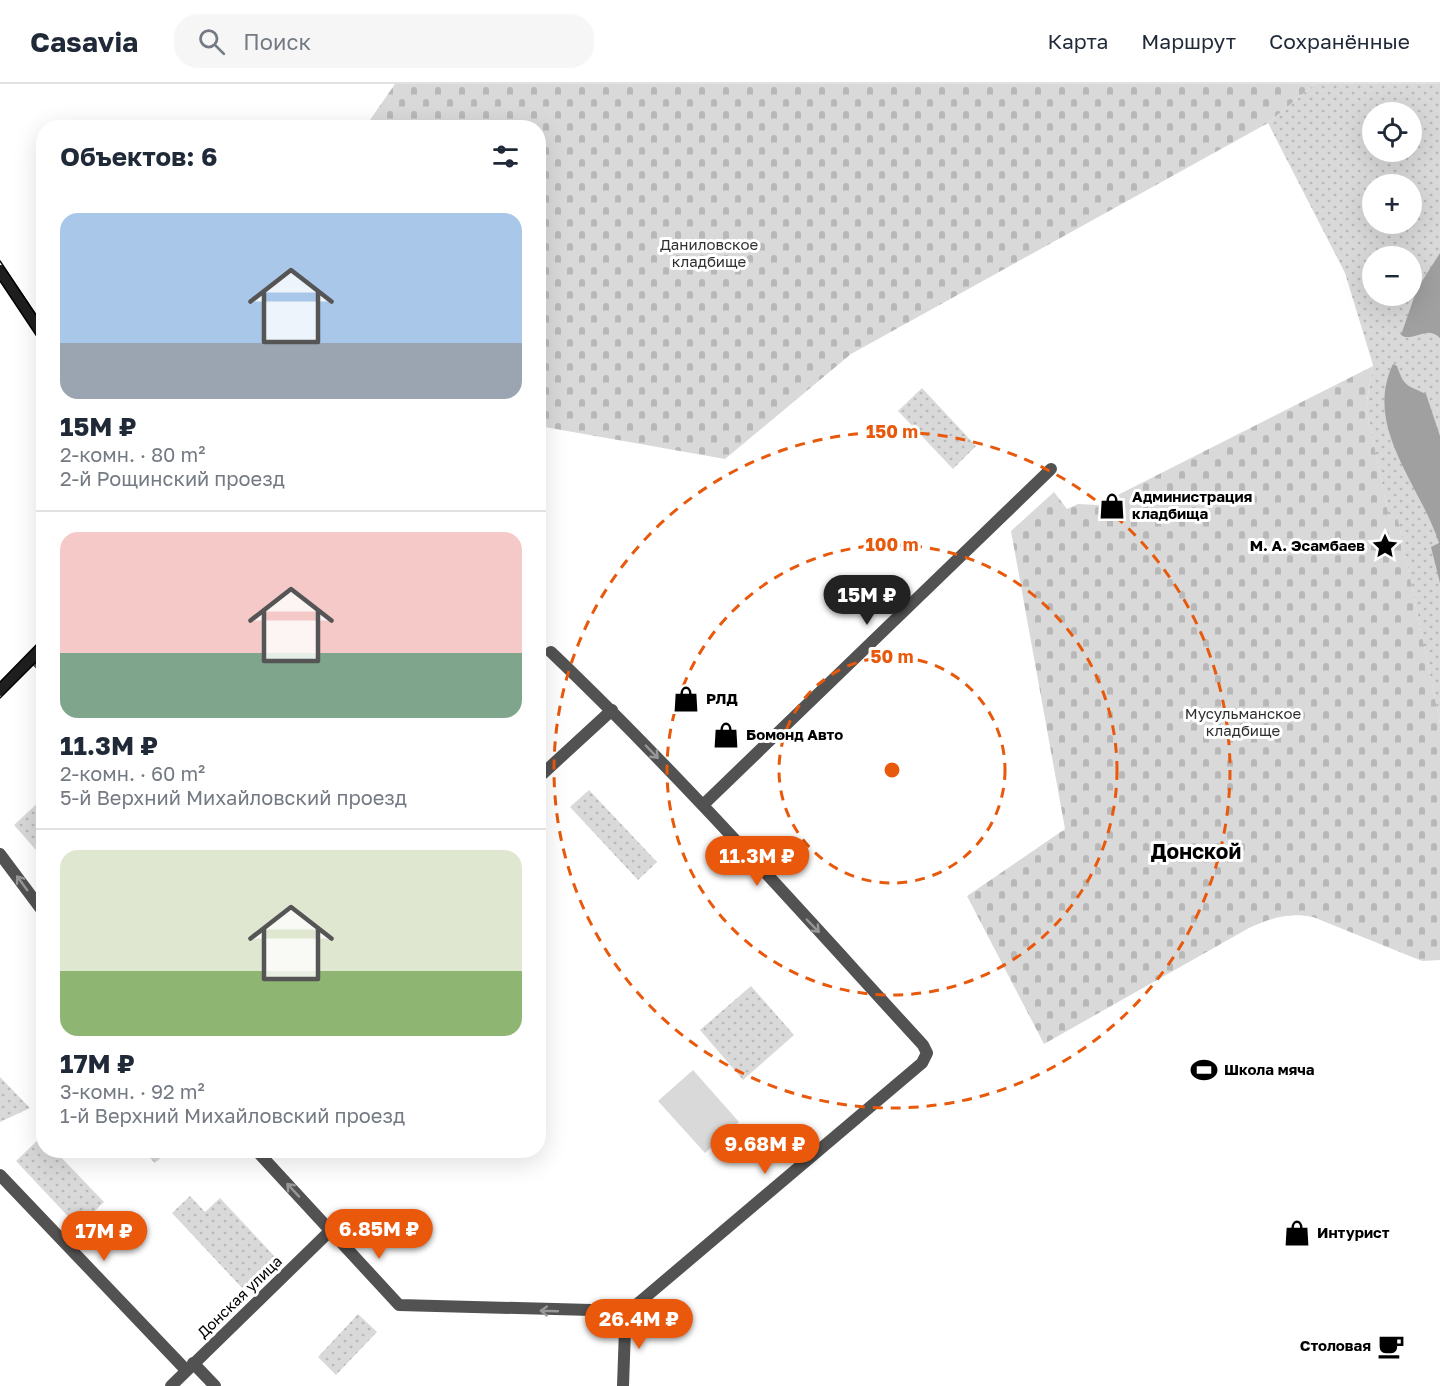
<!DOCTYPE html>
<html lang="ru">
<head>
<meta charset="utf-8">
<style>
	:root { --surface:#fff; --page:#f6f6f7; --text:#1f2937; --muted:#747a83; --line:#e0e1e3; --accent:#ea580c }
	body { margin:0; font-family:"Golos Text",sans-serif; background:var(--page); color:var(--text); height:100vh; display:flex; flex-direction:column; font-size:22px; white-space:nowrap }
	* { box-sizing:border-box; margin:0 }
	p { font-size:20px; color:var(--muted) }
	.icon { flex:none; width:33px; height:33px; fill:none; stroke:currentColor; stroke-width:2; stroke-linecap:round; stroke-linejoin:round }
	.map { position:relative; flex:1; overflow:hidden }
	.side { position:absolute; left:36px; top:36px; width:510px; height:1038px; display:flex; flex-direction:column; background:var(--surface); border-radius:24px; box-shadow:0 6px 24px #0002 }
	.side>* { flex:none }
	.controls { position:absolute; left:1362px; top:18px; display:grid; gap:12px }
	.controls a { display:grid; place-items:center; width:60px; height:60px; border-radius:50%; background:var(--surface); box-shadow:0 6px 24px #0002; font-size:30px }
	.price { position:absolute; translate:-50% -51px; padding:0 14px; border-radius:21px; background:var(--accent); color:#fff; font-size:20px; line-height:39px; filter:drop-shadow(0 2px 3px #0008) }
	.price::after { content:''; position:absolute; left:50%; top:36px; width:18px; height:14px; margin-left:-9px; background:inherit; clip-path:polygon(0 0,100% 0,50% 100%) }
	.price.selected { background:#222; color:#fff }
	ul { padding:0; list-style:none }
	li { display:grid; align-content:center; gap:12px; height:318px; padding:0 24px }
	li+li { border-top:2px solid var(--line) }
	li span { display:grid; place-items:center; height:186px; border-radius:18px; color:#555 }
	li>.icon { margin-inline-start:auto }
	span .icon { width:108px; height:108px; fill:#fffc; stroke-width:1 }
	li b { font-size:26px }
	h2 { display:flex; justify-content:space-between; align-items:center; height:72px; padding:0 24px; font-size:26px }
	header { display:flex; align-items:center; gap:36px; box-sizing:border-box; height:84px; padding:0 30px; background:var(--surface); border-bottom:2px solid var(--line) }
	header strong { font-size:28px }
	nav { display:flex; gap:33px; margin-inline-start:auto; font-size:21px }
	.search { width:420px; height:54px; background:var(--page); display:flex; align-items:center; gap:15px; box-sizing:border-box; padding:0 21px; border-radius:24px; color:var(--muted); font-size:22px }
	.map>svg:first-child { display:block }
	.grass { fill:url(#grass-dots); fill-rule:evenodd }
	.cemetery { fill:url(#cemetery-stones) }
	.garden { fill:#d9d9d9 }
	.water { fill:#a0a0a0 }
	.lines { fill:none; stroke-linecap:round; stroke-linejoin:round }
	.street { stroke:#525252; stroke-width:12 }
	.secondary { stroke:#1f1f1f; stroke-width:12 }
	.tram { stroke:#000; stroke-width:1.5 }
	.oneway { stroke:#979797 }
	.ring { fill:none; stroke:#e8590c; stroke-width:3; stroke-dasharray:10 8 }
	.labels { text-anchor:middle; stroke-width:6; stroke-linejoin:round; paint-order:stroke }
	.park-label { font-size:15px; fill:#303030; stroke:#fff }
	.poi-label { font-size:15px; font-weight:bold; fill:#000; stroke:#fff; text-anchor:start }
	.street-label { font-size:15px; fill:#000; stroke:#fff }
	.district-label { font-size:21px; font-weight:bold; fill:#000; stroke:#fff }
	.centre { fill:#e8590c; stroke:#fff; stroke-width:3 }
	.ring-label { font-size:18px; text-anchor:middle; font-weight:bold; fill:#e8590c; stroke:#fff; stroke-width:6; stroke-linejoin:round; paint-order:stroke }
</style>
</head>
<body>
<header>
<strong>Casavia</strong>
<div class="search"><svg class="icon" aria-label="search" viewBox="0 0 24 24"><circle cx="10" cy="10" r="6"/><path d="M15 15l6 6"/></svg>Поиск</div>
<nav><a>Карта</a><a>Маршрут</a><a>Сохранённые</a></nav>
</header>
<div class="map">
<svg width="1440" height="1302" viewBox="0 0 1440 1302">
	<defs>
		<pattern id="grass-dots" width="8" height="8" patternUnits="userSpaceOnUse" patternTransform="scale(1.5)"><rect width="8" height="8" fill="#d9d9d9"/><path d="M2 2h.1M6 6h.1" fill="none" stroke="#b8b8b8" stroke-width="1.8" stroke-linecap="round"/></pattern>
		<pattern id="cemetery-stones" width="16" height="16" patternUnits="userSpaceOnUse" patternTransform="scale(1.5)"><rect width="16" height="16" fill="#d9d9d9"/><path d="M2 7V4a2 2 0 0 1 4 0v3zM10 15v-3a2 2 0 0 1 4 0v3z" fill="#b8b8b8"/></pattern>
	</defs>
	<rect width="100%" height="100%" fill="#fff"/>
	<g class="grass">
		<path d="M1315 0H1440V639L1397 432 1389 433 1366 323 1373 281 1345 189 1268 39ZM1372 28H1412V68H1372ZM1372 100H1412V140H1372ZM1372 172H1412V212H1372Z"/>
		<polygon points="922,304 976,362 953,385 898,327"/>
		<polygon points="589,706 657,778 638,796 570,723"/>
		<polygon points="43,714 43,774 14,741"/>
		<polygon points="751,902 794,951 743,996 700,946"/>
		<polygon points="0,993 30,1024 0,1038"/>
		<polygon points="42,1052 44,1066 55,1067 104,1118 78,1143 16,1077"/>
		<polygon points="143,1067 168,1067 155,1079"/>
		<polygon points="190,1112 205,1128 220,1114 277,1175 244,1206 172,1129"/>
		<polygon points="358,1230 377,1248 336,1291 318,1273"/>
	</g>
	<g class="cemetery">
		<polygon points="395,0 1315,0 1268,39 851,270 725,375 539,342 538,44 365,43"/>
		<path d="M1373 282 1366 322 1389 433 1397 431 1440 639V876L1422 877 1313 833C1288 828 1272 834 1249 844L1044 960 967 812 1065 745 1011 447 1054 408 1067 425 1078 420 1098 421Z"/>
	</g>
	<polygon class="garden" points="693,986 739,1038 705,1069 658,1017"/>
	<g class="water">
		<path d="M1440 169V254C1428 242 1419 254 1405 253L1401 251 1417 205Z"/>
		<path d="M1393 280 1397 282C1404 303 1407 301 1426 310L1440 352V499L1431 463 1439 459C1420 400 1363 343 1393 280Z"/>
	</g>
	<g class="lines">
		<g class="street">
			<path d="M551 568C681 692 801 828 923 961L927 969 922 979 629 1227 625 1245 623 1302"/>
			<polyline points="33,573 44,584"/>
			<polyline points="538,694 612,626"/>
			<polyline points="703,721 1051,385"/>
			<polyline points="0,770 44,829"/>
			<polyline points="256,1066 399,1221 629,1227"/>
			<polyline points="0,1091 186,1286"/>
			<polyline points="193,1279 215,1302"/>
			<polyline points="171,1302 331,1146"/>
		</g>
		<g class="secondary">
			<polyline points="0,187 44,252"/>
			<polyline points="0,606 44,562"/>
		</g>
		<g class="tram">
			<polyline points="0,177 44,243"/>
			<polyline points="0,197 44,263"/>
			<polyline points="0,598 44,553"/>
			<polyline points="0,614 44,570"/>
		</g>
	</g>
	<defs><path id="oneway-shaft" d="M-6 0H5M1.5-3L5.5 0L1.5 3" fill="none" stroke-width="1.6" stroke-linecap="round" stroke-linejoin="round" transform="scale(1.5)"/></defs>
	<g class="oneway">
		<use href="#oneway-shaft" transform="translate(652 668) rotate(46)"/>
		<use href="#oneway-shaft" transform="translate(22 799) rotate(-126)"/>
		<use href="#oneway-shaft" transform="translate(813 842) rotate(46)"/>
		<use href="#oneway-shaft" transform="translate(293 1106) rotate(-133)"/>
		<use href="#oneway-shaft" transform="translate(549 1227) rotate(-178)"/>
	</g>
	<g class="ring">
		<circle cx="892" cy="686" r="113"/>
		<circle cx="892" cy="686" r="225"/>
		<circle cx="892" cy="686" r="338"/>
	</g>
	<defs>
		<g id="shop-bare" transform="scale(2.07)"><path d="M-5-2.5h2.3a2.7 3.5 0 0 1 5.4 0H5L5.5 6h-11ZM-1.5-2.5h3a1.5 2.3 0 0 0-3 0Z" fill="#000" stroke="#fff" stroke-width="2.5" paint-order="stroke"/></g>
		<g id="sight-bare" transform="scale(2.07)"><path d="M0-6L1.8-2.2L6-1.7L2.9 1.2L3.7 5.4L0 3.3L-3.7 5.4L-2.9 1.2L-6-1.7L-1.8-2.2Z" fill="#000" stroke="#fff" stroke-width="2.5" paint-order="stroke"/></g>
		<g id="stadium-bare" transform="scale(2.07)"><path d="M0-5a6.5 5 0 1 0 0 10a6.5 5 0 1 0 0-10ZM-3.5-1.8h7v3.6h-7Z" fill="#000" stroke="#fff" stroke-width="2.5" paint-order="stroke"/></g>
		<g id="cafe-bare" transform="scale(2.07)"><path d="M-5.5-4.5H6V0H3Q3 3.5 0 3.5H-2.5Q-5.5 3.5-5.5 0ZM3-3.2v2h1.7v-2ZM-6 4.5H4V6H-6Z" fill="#000" stroke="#fff" stroke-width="2.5" paint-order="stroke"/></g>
	</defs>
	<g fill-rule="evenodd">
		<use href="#shop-bare" x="1112" y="422"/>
		<use href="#sight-bare" x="1385" y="462"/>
		<use href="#shop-bare" x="686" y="615"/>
		<use href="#shop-bare" x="726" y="651"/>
		<use href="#stadium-bare" x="1204" y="986"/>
		<use href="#shop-bare" x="1297" y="1149"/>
		<use href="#cafe-bare" x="1391" y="1262"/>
	</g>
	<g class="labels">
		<g class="park-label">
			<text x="709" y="166">Даниловское<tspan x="709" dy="17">кладбище</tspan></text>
			<text x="1243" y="635">Мусульманское<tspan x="1243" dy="17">кладбище</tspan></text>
		</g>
		<g class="poi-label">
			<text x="1132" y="418">Администрация<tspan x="1132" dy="17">кладбища</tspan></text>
			<text x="1365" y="467" text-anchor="end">М. А. Эсамбаев</text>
			<text x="706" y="620">РЛД</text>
			<text x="746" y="656">Бомонд Авто</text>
			<text x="1224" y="991">Школа мяча</text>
			<text x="1317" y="1154">Интурист</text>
			<text x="1371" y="1267" text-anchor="end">Столовая</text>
		</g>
		<g class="street-label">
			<text transform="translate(240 1213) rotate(-44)" y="5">Донская улица</text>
		</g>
		<g class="district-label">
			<text x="1196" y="775">Донской</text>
		</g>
	</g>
	<circle cx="892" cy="686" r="9" class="centre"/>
	<g class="ring-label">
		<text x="892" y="354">150 m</text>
		<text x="892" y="467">100 m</text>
		<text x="892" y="579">50 m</text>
	</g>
</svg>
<div class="controls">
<a><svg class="icon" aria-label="locate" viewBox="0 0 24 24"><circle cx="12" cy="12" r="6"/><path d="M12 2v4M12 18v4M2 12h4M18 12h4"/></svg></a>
<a>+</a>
<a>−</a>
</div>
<b class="price selected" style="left:867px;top:542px">15M ₽</b>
<b class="price" style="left:757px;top:803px">11.3M ₽</b>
<b class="price" style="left:765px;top:1091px">9.68M ₽</b>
<b class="price" style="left:379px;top:1176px">6.85M ₽</b>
<b class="price" style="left:104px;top:1178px">17M ₽</b>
<b class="price" style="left:639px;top:1266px">26.4M ₽</b>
<section class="side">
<h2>Объектов: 6<svg class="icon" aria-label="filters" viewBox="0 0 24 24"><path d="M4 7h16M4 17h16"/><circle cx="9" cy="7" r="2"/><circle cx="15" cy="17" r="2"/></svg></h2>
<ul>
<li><span style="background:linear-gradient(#a9c7e8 70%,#9aa5b1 0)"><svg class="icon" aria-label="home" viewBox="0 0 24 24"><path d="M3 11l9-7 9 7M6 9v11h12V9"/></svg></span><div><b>15M ₽</b><p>2-комн. · 80 m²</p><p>2-й Рощинский проезд</p></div></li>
<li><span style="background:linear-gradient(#f6c9c9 65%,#7fa58c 0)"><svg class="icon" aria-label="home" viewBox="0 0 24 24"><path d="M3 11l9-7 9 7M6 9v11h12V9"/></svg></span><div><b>11.3M ₽</b><p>2-комн. · 60 m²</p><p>5-й Верхний Михайловский проезд</p></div></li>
<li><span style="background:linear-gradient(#dfe7d0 65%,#8fb573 0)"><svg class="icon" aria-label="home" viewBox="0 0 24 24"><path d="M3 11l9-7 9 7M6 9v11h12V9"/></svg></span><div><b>17M ₽</b><p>3-комн. · 92 m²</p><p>1-й Верхний Михайловский проезд</p></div></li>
</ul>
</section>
</div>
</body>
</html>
